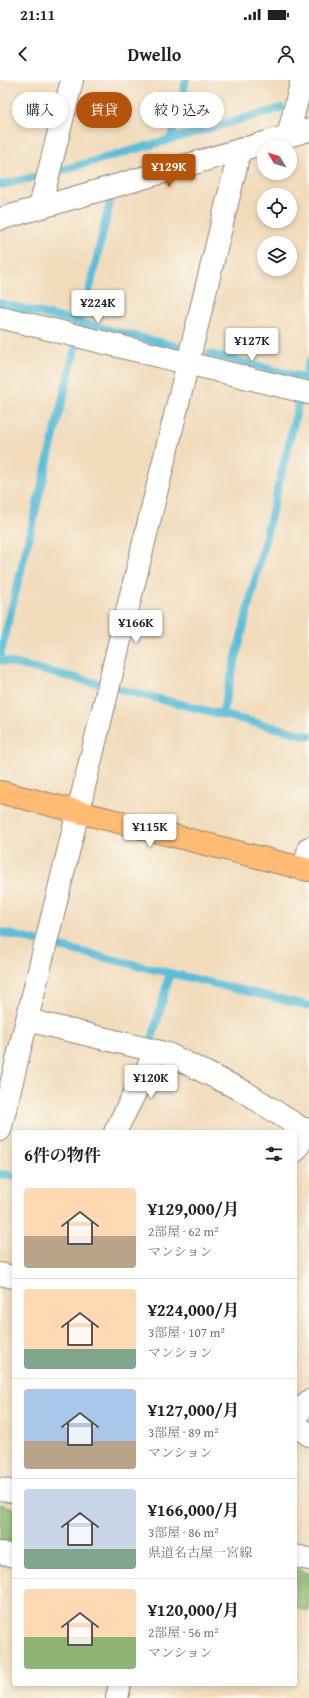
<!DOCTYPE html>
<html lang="ja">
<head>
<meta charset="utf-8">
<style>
	:root { --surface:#fff; --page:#f6f6f6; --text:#202124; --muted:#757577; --line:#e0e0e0; --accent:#b45309 }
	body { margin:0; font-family:"Gentium Book Plus","Noto Serif JP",serif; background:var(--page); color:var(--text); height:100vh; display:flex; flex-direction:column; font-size:15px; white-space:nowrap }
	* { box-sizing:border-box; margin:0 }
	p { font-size:13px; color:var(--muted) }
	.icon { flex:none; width:22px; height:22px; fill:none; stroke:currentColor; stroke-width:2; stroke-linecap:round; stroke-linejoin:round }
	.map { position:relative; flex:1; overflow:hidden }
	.sheet { position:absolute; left:12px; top:1050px; width:285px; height:556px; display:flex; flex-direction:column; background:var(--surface); border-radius:4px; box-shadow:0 2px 6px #0003 }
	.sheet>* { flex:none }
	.top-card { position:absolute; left:12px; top:12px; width:285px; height:36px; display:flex; gap:8px }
	.needle { width:26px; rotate:308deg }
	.controls { position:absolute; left:257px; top:60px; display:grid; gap:8px }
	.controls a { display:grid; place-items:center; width:40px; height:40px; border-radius:50%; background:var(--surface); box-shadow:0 2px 6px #0003; font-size:20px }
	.price { position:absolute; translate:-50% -34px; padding:0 9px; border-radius:4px; background:#fff; color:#222; font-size:13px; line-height:26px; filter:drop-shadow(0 1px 2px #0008) }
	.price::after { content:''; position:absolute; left:50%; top:24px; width:12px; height:9px; margin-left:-6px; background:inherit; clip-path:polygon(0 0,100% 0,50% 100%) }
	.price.on { background:var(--accent); color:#fff }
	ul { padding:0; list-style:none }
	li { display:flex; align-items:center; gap:12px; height:100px; padding:0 12px }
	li+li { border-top:1px solid var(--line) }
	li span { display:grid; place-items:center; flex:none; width:112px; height:80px; border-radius:4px; color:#555 }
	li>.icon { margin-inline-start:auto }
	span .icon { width:48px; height:48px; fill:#fffc; stroke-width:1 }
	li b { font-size:17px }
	h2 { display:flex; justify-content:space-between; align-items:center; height:48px; padding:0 12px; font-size:17px }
	.pill { padding:0 14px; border-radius:18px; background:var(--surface); box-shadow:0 2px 6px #0003; font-size:14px; line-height:36px }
	.pill.on { background:var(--accent); color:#fff }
	.status { display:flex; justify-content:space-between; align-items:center; height:28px; padding:0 20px; background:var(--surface); direction:ltr }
	.status svg { height:11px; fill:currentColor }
	header { display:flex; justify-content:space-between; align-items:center; height:52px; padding:0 12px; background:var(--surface); font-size:18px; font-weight:800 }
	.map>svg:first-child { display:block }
	.forest { fill:#8cba73; stroke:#5c724f }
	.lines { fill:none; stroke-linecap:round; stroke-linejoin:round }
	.stream { stroke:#5abed9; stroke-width:8 }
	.minor-casing { stroke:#8e8373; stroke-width:24 }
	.major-casing { stroke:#8e8373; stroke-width:24 }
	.minor { stroke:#fff; stroke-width:22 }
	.major { stroke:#febb71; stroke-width:22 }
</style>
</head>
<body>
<div class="status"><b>21:11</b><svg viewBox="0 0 49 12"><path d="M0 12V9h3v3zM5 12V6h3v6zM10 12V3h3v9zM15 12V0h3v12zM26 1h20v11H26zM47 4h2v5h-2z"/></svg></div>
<header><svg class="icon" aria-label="back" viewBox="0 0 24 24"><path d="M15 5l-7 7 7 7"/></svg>Dwello<svg class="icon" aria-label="person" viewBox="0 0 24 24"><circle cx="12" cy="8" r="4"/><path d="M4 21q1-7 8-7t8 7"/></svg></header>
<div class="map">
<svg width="309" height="1618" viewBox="0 0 309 1618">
	<rect width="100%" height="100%" fill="#fbf7ec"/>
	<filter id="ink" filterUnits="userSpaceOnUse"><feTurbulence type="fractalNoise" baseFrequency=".025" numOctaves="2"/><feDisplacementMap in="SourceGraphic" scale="8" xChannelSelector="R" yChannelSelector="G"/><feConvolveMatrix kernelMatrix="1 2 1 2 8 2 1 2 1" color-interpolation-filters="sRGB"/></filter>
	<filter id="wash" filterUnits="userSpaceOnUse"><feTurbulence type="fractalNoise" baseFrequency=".012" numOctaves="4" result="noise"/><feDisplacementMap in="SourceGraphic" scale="16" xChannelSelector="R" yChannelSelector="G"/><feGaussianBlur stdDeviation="0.9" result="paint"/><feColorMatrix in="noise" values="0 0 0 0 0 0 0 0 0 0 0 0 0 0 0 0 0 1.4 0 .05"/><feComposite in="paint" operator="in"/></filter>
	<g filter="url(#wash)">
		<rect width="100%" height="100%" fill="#f1dbbb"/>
		<g class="forest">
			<polygon points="0,1424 14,1428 14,1464 0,1460"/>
			<polygon points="295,1489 309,1493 309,1531 295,1528"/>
		</g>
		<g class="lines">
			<g class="stream">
				<polyline points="171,59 186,0"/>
				<polyline points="59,91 281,28"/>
				<polyline points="0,105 35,97"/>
				<polyline points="0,223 178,267"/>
				<polyline points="84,233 110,122"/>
				<polyline points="209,274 309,299"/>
				<polyline points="307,290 309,282"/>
				<polyline points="0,576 76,265"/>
				<polyline points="0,580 100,604"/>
				<polyline points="119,609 309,656"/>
				<polyline points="222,634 300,318"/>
				<polyline points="0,852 36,861"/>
				<polyline points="56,866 309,926"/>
				<polyline points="152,959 170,893"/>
				<polyline points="1,1094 14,1096"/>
			</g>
		</g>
	</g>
	<g filter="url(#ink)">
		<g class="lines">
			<g class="minor-casing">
				<g id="minor">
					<polyline points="288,56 302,0"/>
					<polyline points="40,127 72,0"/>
					<polyline points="0,139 309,50"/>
					<polyline points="0,237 309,313"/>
					<polyline points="304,789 309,768"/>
					<polyline points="27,940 168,974 245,1012 307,1052"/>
					<polyline points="0,1050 240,70"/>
					<polyline points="115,1052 156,971"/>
					<polyline points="295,1071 309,1049"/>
					<polyline points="0,1194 14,1197"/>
					<polyline points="295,1337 309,1321"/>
					<polyline points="295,1345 309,1355"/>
					<polyline points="0,1409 14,1412"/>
					<polyline points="0,1473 14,1476"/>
					<polyline points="295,1476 309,1479"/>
					<polyline points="117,1618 120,1604"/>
				</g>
			</g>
			<g class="major-casing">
				<polyline id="major" points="0,712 309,790"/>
			</g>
			<use href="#minor" class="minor"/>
			<use href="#major" class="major"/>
		</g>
	</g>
</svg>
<div class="controls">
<a><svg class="needle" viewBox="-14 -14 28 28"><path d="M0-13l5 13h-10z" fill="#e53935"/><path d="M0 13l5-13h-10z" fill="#757577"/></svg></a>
<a><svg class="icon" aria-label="locate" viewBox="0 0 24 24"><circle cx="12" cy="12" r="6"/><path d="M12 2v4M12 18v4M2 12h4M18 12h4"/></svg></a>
<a><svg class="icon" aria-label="layers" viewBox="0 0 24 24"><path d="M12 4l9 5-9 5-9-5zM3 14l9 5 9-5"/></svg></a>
</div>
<b class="price on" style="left:169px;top:108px">¥129K</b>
<b class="price" style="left:98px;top:244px">¥224K</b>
<b class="price" style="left:252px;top:282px">¥127K</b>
<b class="price" style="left:136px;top:564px">¥166K</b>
<b class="price" style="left:150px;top:768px">¥115K</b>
<b class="price" style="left:151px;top:1019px">¥120K</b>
<div class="top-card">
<a class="pill">購入</a>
<a class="pill on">賃貸</a>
<a class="pill">絞り込み</a>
</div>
<section class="sheet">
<h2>6件の物件<svg class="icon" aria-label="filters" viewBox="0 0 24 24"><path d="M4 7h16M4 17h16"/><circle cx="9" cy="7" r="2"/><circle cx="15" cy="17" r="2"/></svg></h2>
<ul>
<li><span style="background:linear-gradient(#ffd9b3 60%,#b9a48a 0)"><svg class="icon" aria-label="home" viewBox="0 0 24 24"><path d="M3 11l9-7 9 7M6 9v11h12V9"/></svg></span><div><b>¥129,000/月</b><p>2部屋 · 62 m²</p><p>マンション</p></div></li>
<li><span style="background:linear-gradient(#ffd9b3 75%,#7fa58c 0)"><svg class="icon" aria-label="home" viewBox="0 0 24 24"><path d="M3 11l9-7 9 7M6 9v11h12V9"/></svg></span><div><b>¥224,000/月</b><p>3部屋 · 107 m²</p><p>マンション</p></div></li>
<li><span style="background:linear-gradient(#a9c7e8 65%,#b9a48a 0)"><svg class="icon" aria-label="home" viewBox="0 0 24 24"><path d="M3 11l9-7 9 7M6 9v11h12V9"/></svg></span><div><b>¥127,000/月</b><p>3部屋 · 89 m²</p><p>マンション</p></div></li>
<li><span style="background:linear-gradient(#c9d6e8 75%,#7fa58c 0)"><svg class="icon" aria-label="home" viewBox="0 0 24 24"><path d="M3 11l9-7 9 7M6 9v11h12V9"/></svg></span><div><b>¥166,000/月</b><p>3部屋 · 86 m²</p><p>県道名古屋一宮線</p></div></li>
<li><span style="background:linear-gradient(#ffd9b3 60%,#8fb573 0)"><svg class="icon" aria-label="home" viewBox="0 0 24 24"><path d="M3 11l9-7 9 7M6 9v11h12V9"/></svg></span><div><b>¥120,000/月</b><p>2部屋 · 56 m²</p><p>マンション</p></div></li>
</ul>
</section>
</div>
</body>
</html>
